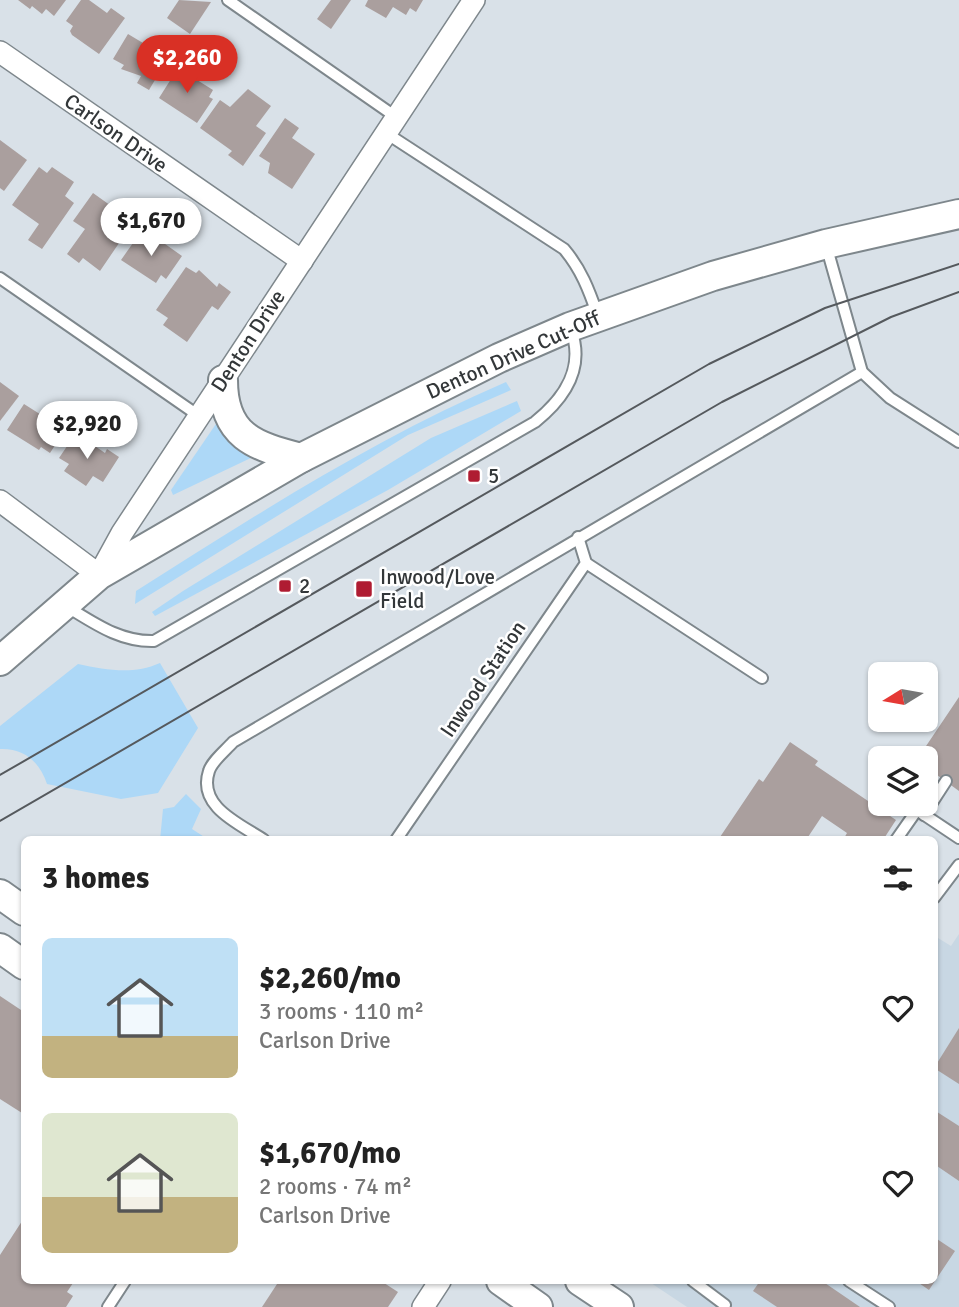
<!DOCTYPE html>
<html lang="en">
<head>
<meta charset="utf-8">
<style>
	:root { --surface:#fff; --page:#f6f6f6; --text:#222; --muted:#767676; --accent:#d93025 }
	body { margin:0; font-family:Signika,sans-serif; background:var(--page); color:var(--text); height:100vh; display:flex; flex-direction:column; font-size:26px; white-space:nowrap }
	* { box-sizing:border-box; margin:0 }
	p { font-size:23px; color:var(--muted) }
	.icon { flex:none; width:38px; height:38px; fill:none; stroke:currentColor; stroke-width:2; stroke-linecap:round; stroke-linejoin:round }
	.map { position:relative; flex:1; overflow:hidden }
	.sheet { position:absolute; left:21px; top:836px; width:917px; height:448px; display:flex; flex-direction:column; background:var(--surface); border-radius:10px; box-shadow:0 2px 5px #0004 }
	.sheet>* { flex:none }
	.needle { width:46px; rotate:259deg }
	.buttons { position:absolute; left:868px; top:662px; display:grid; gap:14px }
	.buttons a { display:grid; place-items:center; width:70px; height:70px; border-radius:10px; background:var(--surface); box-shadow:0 2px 5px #0004; font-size:35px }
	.price { position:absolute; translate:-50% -60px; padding:0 16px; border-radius:24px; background:#fff; color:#222; font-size:23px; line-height:46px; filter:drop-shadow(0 2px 4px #0008) }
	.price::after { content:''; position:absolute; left:50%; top:42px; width:21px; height:16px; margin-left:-10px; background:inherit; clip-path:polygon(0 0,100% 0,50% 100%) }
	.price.selected { background:var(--accent); color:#fff }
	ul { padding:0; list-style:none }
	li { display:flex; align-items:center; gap:21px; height:175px; padding:0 21px }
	li span { display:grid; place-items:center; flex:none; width:196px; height:140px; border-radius:10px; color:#555 }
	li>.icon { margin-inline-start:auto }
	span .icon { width:84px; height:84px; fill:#fffc; stroke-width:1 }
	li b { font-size:30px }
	h2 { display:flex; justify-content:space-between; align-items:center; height:84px; padding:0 21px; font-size:30px }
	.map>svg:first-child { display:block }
	.built { fill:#c8d7e3 }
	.green { fill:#add8f7 }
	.building { fill:#aa9f9e }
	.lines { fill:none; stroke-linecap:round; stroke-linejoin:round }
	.service-casing { stroke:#7e878c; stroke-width:14 }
	.minor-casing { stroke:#7e878c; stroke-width:24 }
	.secondary-casing { stroke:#7e878c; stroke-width:32 }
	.service { stroke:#fff; stroke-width:10 }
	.minor { stroke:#fff; stroke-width:21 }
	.secondary { stroke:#fff; stroke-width:28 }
	.tram { stroke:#55595d; stroke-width:2 }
	.poi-dot { fill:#af1c32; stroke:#fff; stroke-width:2.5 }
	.labels { text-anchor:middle; stroke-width:5; stroke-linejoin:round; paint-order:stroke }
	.street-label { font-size:21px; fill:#333739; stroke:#fff }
	.poi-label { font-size:21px; fill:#333739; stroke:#fff; text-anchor:start }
</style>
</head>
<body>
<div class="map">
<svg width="959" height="1307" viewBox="0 0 959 1307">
	<rect width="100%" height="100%" fill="#d9e1e8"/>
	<polygon class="built" points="959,934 959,1307 687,1307 648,1281 934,1281 935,944 938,938 951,946"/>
	<g class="green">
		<path d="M506 382 511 390 408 435 135 604 136 591C256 515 375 438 506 382Z"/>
		<polygon points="517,401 521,411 388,490 155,616 152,612 183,591 431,438"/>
		<polygon points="220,418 255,456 173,495 171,490"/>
		<path d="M160 663 198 728 158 793 121 799 47 784C40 762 24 748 0 749V726L78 664C107 670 133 675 160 663Z"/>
		<polygon points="186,794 201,809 192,829 209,840 160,840 163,809 174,807"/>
	</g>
	<g class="building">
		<polygon points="18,0 66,0 54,16 46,9 42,14 32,6 30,9"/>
		<polygon points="81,0 89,0 107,13 111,8 125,18 99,54 72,35 70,31 73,26 66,21"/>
		<polygon points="179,0 211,2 190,34 167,18"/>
		<polygon points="331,0 351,0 331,29 317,19"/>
		<polygon points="368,0 423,0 416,12 410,8 406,15 393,7 386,18 365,6"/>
		<polygon points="128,34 168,58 149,90 137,83 141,76 121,69 124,65 113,59"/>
		<polygon points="178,68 213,90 209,97 213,99 197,123 159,98"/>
		<polygon points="248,89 271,106 256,126 266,133 243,166 228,155 232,151 200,128 220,100 230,107"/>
		<polygon points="285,118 299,128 292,138 315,154 292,189 268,173 270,163 259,156"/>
		<polygon points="0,140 27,160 4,191 0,188"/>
		<polygon points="39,167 47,173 52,167 74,182 65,196 74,203 42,249 28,240 39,224 12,205"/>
		<polygon points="93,193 114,208 112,210 123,218 121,221 130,227 100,271 83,258 79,263 67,254 85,229 73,221"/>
		<polygon points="140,233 155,243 158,239 182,256 166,279 161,275 156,283 121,260"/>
		<polygon points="186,267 196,273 199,270 217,287 219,283 231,292 218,310 212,306 187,342 163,325 168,318 156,310"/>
		<polygon points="0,382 19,396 0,421"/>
		<polygon points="24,404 65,430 50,453 41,447 39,450 7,430"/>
		<polygon points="76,433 105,453 107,449 119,457 103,482 93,476 86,486 64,471 69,464 59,458"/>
		<polygon points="959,697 959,791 926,767 926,758 918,758"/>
		<polygon points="790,742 818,761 815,765 896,820 883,840 843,840 847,833 822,816 806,840 718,840 759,779 763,782"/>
		<polygon points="0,996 24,1012 24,1109 22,1113 0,1099"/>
		<polygon points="959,1028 959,1084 934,1068"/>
		<polygon points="934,1110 959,1126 959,1181 934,1164"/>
		<polygon points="24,1218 24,1281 69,1281 73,1283 67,1292 73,1296 66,1307 0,1307 0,1255"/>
		<polygon points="934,1237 955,1251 929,1290 916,1281 934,1281"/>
		<polygon points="279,1281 381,1281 398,1292 388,1307 262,1307"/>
		<polygon points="760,1281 822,1281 860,1307 777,1307 753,1291"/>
	</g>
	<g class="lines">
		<g class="service-casing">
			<g id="service">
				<polyline points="228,0 396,117"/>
				<path d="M386 133 564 249C581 269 589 290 598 316"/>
				<polyline points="826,245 862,372 890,398 959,442"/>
				<polyline points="0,278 199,416"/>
				<polyline points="586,563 762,678"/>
				<path d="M66 606C94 623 120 642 154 641L535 422C565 398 585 368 571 330"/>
				<polyline points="924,815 946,781"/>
				<path d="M264 840C240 824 197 807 209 771 212 761 226 750 233 742L862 372"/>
				<polyline points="396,840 586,563 578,537"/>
				<polyline points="896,840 917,810 959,838"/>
				<polyline points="934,898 959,865"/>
				<polyline points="693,1281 725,1305"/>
				<polyline points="849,1281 889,1307"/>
				<polyline points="108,1307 125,1281"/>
			</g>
		</g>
		<g class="minor-casing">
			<g id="minor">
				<polyline points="0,52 302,261"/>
				<polyline points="0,501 99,575 122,533 474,0"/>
				<polyline points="423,1307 440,1281"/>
			</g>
		</g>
		<g class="secondary-casing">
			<g id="secondary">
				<path d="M223 380C223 436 254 446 301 458"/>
				<polyline points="0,661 99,575 301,458 499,358 570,327 713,276 826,244 959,214"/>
				<polyline points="0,894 24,911"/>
				<polyline points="0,948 24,965"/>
				<polyline points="501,1281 538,1307"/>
				<polyline points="580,1281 619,1307"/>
			</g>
		</g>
		<use href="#service" class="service"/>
		<use href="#minor" class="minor"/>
		<use href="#secondary" class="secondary"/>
		<g class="tram">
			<polyline points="0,775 709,364 825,308 959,264"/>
			<polyline points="0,821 722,402 891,317 959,292"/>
		</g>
	</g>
	<g class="poi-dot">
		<rect x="467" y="469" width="14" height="14" rx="3.5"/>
		<rect x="278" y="579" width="14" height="14" rx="3.5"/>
		<rect x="355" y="580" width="18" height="18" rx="3.5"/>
	</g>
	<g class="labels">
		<g class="street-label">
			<text transform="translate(116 133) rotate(35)" y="7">Carlson Drive</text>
			<text transform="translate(248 341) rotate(-57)" y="7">Denton Drive</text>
			<text transform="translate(513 355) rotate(-24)" y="7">Denton Drive Cut-Off</text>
			<text transform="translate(483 679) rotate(-56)" y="7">Inwood Station</text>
		</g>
		<g class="poi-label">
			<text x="488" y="483">5</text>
			<text x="380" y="584">Inwood/Love<tspan x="380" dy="24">Field</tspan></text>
			<text x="299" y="593">2</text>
		</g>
	</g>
</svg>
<div class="buttons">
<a><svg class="needle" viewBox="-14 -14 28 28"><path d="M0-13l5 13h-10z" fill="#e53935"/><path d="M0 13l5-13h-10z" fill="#767676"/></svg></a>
<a><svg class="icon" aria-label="layers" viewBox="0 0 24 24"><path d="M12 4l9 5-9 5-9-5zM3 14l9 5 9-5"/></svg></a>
</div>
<b class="price selected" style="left:187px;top:95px">$2,260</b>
<b class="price" style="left:151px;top:258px">$1,670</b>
<b class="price" style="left:87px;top:461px">$2,920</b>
<section class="sheet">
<h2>3 homes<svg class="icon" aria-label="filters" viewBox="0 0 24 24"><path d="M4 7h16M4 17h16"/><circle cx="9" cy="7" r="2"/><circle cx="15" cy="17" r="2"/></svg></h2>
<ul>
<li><span style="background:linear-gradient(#bfe0f5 70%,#c2b280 0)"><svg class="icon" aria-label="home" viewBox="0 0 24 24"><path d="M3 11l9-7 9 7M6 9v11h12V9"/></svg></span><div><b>$2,260/mo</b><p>3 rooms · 110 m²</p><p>Carlson Drive</p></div><svg class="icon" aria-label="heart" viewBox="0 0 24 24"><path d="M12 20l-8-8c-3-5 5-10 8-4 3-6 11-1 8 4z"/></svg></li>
<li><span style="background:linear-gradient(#dfe7d0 60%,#c2b280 0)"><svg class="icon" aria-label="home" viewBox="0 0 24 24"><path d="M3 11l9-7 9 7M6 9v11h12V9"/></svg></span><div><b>$1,670/mo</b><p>2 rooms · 74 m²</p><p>Carlson Drive</p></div><svg class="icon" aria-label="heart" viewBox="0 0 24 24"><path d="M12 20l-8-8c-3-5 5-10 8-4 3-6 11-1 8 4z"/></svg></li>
</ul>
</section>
</div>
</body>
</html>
